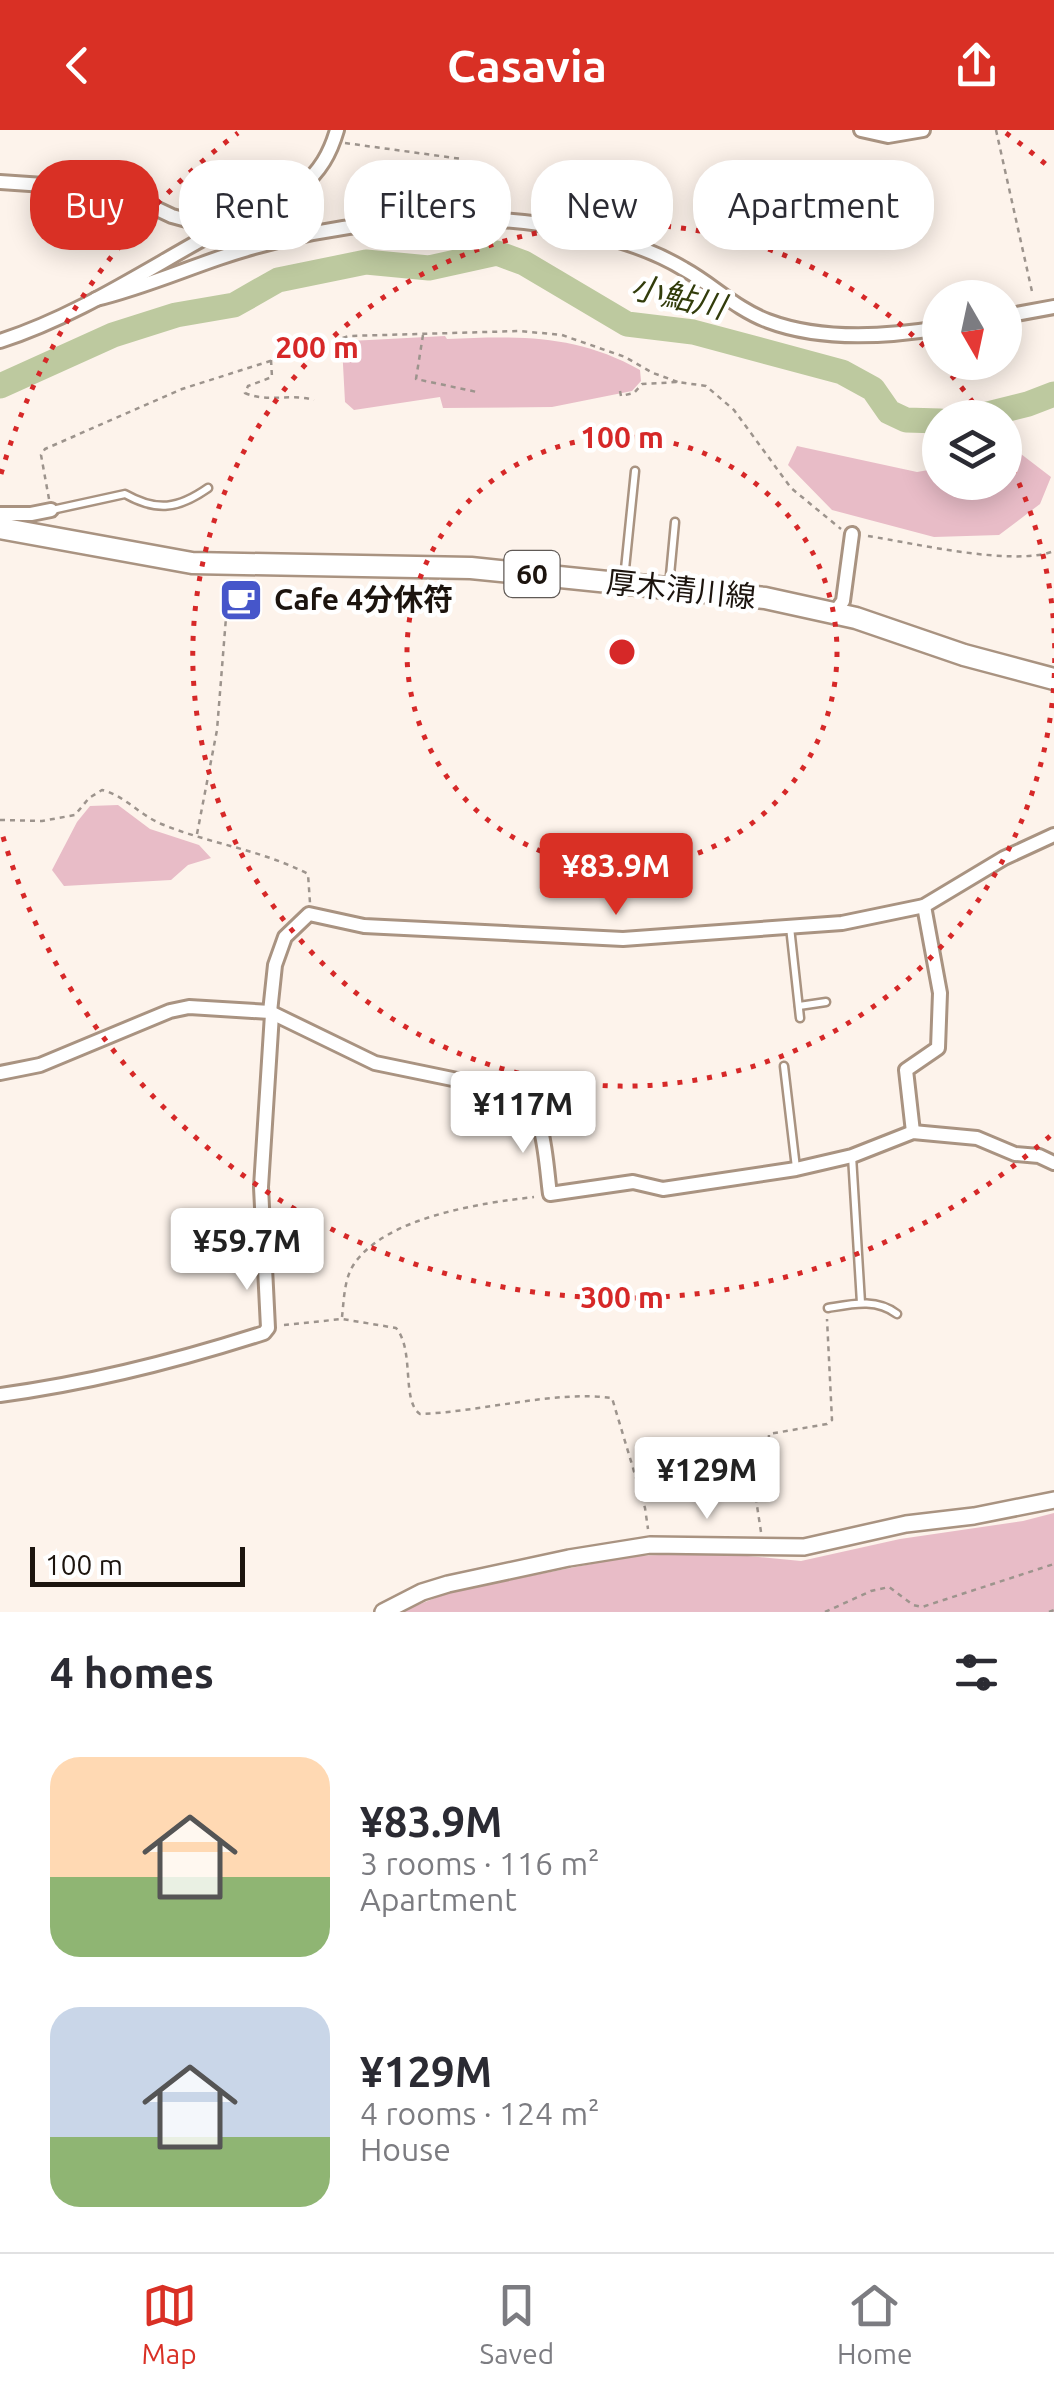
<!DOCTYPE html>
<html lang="en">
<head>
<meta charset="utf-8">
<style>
	:root { --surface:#fff; --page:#f7f7f7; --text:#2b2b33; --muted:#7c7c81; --line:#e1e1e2; --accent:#d93025 }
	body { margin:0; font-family:Ubuntu,"Noto Sans JP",sans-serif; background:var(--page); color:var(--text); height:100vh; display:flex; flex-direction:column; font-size:38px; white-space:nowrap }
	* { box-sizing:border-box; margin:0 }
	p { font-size:32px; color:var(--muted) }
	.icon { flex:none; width:55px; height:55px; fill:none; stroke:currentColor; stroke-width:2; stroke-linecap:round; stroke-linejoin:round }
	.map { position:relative; height:1482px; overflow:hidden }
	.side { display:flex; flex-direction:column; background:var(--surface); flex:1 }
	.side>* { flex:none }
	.hud { position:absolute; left:30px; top:30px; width:995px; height:90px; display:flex; gap:20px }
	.needle { width:65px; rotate:171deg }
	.controls { position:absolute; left:922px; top:150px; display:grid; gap:20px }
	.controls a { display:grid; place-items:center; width:100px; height:100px; border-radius:50%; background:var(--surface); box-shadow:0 5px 25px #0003; font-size:50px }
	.scale { position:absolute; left:30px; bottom:25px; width:215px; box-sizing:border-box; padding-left:10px; border:5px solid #1c140e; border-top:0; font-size:28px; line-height:35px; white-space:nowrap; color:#1c140e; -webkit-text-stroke:8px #fff; paint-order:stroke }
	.price { position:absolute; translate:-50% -85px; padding:0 22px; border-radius:10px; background:#fff; color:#222; font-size:32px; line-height:65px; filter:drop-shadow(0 2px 5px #0008) }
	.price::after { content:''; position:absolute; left:50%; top:60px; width:30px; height:22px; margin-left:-15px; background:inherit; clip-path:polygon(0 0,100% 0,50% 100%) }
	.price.current { background:var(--accent); color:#fff }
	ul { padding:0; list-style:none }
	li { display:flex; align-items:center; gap:30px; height:250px; padding:0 50px }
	li span { display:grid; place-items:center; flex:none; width:280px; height:200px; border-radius:30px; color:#555 }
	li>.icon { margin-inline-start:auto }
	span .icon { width:120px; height:120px; fill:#fffc; stroke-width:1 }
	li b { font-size:42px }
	h2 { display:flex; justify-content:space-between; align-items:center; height:120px; padding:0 50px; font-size:42px }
	.tag { padding:0 35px; border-radius:40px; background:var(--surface); box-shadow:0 5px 25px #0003; font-size:35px; line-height:90px }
	.tag.current { background:var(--accent); color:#fff }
	header { display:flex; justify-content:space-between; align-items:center; height:130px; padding:0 50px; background:var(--accent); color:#fff; font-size:45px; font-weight:600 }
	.menu { display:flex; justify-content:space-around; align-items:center; height:140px; border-top:2px solid var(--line); background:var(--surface); font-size:28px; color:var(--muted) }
	.menu a { display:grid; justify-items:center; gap:5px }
	.menu .current { color:var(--accent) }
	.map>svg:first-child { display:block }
	.green { fill:#e8bcc7 }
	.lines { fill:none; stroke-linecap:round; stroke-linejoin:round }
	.river { stroke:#bdc99f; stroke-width:25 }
	.service-casing { stroke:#a99381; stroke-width:11 }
	.minor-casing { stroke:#a99381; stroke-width:18 }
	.tertiary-casing { stroke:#a99381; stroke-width:20 }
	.primary-casing { stroke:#a99381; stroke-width:25 }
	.path { stroke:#9d948d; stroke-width:2.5; stroke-dasharray:5 5; stroke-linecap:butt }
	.service { stroke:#fff; stroke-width:6 }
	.minor { stroke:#fff; stroke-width:12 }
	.tertiary { stroke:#fff; stroke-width:15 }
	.primary { stroke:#fff; stroke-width:20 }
	.ring { fill:none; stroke:#d62828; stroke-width:5; stroke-dasharray:5 10 }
	.labels { text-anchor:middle; stroke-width:9; stroke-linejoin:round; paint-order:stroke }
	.shield { fill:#fff; stroke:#605a56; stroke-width:2.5 }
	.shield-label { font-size:28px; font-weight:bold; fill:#1c140e }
	.street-label { font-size:30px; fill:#1c140e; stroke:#fff }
	.poi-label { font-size:30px; font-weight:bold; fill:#1c140e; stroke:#fff; text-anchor:start }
	.water-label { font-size:32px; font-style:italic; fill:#323c0b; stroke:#fff }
	.centre { fill:#d62828; stroke:#fff; stroke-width:5 }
	.ring-label { font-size:30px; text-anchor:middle; font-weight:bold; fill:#d62828; stroke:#fff; stroke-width:9; stroke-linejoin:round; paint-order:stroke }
</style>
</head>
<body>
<header><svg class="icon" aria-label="back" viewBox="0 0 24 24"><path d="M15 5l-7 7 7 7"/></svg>Casavia<svg class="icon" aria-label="share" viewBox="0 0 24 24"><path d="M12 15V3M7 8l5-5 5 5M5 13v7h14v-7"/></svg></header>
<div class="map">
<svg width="1054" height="1482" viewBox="0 0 1054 1482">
	<rect width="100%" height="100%" fill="#fdf3eb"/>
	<g class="green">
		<path d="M445 206 447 209C518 206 576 204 640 240L641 251 632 261 552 277 443 278 440 267 354 280 345 272 342 216 350 211Z"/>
		<polygon points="797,316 917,342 940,338 940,352 1005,352 1005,327 1021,324 1051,347 1040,374 999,405 934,407 832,380 788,335"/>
		<polygon points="118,675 150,699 199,715 211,728 188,735 171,750 64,756 52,740 77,692 90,676"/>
		<polygon points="1054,1383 1054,1482 400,1482 453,1461 632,1426 715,1423 801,1431 900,1409 1023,1391"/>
	</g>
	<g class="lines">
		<g class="river">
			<polyline points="0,256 113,205 176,185 234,175 278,150 366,132 429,138 497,123 524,133 627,194 693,202 842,242 873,259 889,282 906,290 940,291"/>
			<polyline points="972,288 1028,274 1054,264"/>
		</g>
		<g class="service-casing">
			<g id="service">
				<path d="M52 380 125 364C157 382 178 379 208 358"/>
				<polyline points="624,449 635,341"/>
				<polyline points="669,456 675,392"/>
				<polyline points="790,797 800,888"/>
				<polyline points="799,876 826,872"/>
				<polyline points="784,936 796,1038"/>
				<polyline points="852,1026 861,1173"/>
				<path d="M828 1178C852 1174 876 1168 897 1184"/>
			</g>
		</g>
		<g class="minor-casing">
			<g id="minor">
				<polyline points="861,0 888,6 923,0"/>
				<polyline points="0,52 117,60 172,86 220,99"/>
				<path d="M96 169C138 159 178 142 219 128 316 95 438 80 540 94 590 101 641 113 684 139 713 155 736 179 768 191 821 211 885 207 940 198"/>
				<polyline points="1005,186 1054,177"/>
				<path d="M0 211C78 186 147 139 219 100 245 85 278 76 301 57 320 41 330 24 337 0"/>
				<polyline points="0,384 31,384 51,380"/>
				<polyline points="835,482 843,471 852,404"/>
				<polyline points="270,882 275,835 285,807 309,784 364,796 623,809 842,793 924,776 1004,728 1054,705"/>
				<path d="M0 943 40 935 170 881 189 877 270 882 375 933 520 963C545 979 546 1036 550 1064L633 1052 663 1059 796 1039 852 1026 913 1002 977 1008 1015 1024 1039 1026 1054 1033"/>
				<polyline points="913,1002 906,940 938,918 940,863 924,776"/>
				<path d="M0 1265C91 1253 177 1231 264 1203L268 1198 261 1057 272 884"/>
			</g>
		</g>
		<g class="tertiary-casing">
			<polyline id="tertiary" points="383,1482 422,1462 448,1454 569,1428 650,1415 804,1417 906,1394 974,1386 1054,1370"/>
		</g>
		<g class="primary-casing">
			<polyline id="primary" points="0,398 192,433 471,438 765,468 856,488 964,525 1054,549"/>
		</g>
		<g class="path">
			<polyline points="996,0 1033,166"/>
			<polyline points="345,13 462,29"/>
			<polyline points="423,205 416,249 477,262"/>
			<path d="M271 230 272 247 248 256 245 263C268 273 290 263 314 270"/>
			<polyline points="620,261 621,266 634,263 642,254 678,252 706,256 734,280 791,358 841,399"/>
			<polyline points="49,369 41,325 45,319 182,259 349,206 520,201 562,205 625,227 653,243 678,252"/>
			<path d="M868 406C913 413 1014 437 1054 421"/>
			<path d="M0 690 42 691 75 685 89 668 102 660C126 666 140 686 164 695 211 714 262 720 308 744L310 773"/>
			<polyline points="197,704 217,600 229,450"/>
			<path d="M342 1187C344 1170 344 1149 354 1134 386 1087 481 1073 534 1067"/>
			<path d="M284 1195 342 1189 396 1198C415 1220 401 1271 420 1284 481 1282 556 1260 612 1268L645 1378 648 1399"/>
			<polyline points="761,1402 752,1343 768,1329 769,1304 827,1294 832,1290 827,1189"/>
			<polyline points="825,1482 871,1461 889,1457 913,1475 922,1477 1054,1434"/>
			<polyline points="1049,1482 1054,1480"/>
		</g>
		<use href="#service" class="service"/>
		<use href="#minor" class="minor"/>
		<use href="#tertiary" class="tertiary"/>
		<use href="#primary" class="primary"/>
	</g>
	<g class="ring">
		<circle cx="622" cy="522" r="215"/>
		<path d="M1006 326A431 431 0 1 1 983 287"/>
		<path d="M1050 1006A646 646 0 0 1 1 700M1 344A646 646 0 0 1 238 3M1006 3A646 646 0 0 1 1050 38"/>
	</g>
	<defs>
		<g id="cafe-square" transform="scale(2.25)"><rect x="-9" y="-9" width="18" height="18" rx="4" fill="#4656ca" stroke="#fff"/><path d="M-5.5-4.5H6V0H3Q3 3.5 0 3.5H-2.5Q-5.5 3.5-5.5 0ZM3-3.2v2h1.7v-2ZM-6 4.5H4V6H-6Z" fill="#fff"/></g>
	</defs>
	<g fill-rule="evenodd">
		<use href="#cafe-square" x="241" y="470"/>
	</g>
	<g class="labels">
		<rect class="shield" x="504.5" y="421" width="55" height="46" rx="8"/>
		<g class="shield-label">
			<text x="532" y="454">60</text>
		</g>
		<g class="street-label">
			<text transform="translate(681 460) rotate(6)" y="10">厚木清川線</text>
		</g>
		<g class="poi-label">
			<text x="274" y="480">Cafe 4分休符</text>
		</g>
		<g class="water-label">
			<text transform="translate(678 167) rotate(13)" y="11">小鮎川</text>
		</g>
	</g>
	<circle cx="622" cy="522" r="15" class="centre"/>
	<g class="ring-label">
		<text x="317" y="228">200 m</text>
		<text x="622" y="318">100 m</text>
		<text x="622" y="1178">300 m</text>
	</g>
</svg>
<div class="controls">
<a><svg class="needle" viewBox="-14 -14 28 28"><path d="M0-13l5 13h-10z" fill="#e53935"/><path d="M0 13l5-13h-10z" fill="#7c7c81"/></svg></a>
<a><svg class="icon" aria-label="layers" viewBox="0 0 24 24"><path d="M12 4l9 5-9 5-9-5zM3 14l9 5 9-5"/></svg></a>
</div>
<div class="scale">100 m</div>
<b class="price current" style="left:616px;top:788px">¥83.9M</b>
<b class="price" style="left:523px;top:1026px">¥117M</b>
<b class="price" style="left:247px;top:1163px">¥59.7M</b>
<b class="price" style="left:707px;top:1392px">¥129M</b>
<div class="hud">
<a class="tag current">Buy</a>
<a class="tag">Rent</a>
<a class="tag">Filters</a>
<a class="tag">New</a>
<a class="tag">Apartment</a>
</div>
</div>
<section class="side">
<h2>4 homes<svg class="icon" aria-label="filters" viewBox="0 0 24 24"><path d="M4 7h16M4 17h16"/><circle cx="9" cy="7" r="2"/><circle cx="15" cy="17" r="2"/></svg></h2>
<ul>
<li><span style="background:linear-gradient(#ffd9b3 60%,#8fb573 0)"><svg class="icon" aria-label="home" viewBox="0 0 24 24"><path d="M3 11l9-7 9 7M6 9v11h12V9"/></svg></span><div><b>¥83.9M</b><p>3 rooms · 116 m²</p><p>Apartment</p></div></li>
<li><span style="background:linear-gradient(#c9d6e8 65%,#8fb573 0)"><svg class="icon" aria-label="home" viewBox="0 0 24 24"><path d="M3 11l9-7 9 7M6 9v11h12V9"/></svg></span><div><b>¥129M</b><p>4 rooms · 124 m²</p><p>House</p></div></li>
</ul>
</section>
<nav class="menu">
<a class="current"><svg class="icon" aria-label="map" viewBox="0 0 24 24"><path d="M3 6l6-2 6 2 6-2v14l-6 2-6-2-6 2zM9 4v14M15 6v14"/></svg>Map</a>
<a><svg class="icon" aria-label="saved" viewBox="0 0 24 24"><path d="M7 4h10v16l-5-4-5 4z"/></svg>Saved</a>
<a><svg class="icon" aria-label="home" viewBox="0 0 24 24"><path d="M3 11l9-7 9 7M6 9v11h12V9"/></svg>Home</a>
</nav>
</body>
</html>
